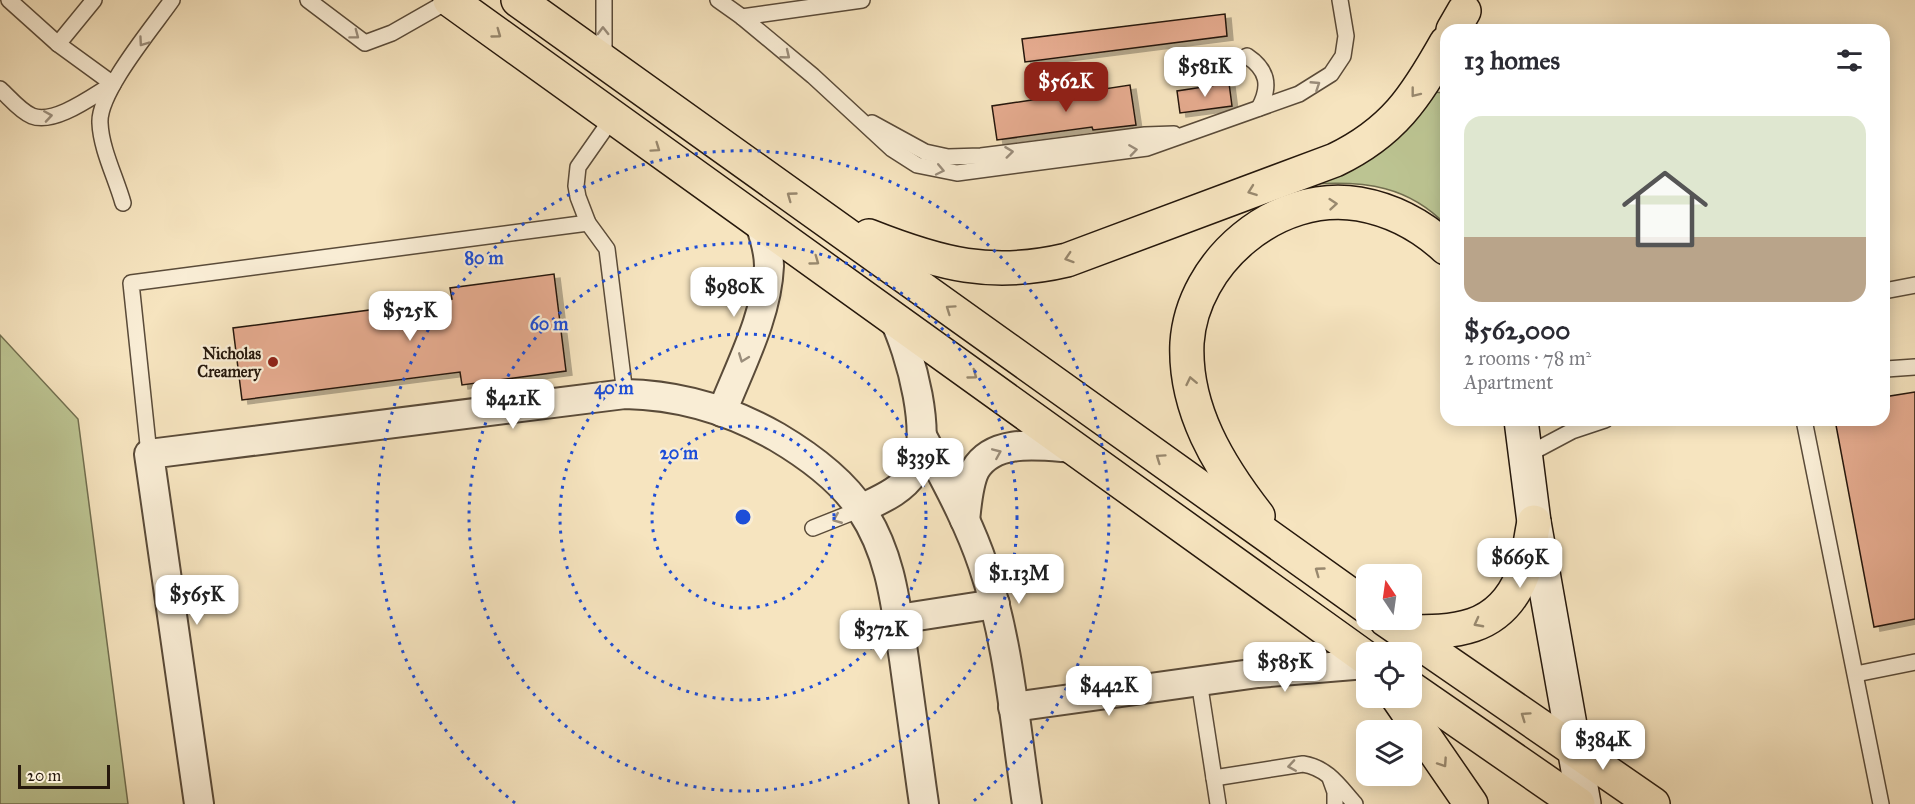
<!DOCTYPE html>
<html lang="en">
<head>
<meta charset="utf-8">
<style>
	:root { --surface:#fff; --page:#f7f7f7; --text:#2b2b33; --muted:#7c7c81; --line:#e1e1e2; --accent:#8f2418 }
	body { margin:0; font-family:"IM FELL Great Primer",serif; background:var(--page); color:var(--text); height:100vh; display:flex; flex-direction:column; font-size:22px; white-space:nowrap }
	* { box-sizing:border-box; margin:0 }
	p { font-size:20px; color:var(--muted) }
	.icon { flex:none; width:33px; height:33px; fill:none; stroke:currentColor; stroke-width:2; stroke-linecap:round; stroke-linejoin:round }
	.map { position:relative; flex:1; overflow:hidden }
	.side { position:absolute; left:1440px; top:24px; width:450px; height:402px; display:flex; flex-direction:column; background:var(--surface); border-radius:18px; box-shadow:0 3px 15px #0003 }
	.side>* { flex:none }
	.needle { width:39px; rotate:347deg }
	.fabs { position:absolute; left:1356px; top:564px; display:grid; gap:12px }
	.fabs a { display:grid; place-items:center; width:66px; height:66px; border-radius:12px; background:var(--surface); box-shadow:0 3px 15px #0003; font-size:30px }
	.scale { position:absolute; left:18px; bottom:15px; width:92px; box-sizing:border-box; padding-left:6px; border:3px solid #26180c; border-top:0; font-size:16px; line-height:21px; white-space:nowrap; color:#26180c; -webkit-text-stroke:4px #f9edd5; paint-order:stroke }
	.price { position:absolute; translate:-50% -51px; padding:0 14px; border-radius:12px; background:#fff; color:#222; font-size:20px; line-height:39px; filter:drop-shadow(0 2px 3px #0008) }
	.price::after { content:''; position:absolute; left:50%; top:36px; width:18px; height:14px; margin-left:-9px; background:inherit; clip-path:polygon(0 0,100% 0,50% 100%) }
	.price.selected { background:var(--accent); color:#fff }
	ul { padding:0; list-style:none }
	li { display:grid; align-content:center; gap:12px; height:318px; padding:0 24px }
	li+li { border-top:2px solid var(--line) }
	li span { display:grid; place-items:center; height:186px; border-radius:18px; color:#555 }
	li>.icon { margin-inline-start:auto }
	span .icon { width:108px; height:108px; fill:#fffc; stroke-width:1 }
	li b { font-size:26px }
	h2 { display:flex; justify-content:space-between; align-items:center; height:72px; padding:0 24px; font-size:26px }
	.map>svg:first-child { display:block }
	.green { fill:#bcc492; stroke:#716e4f; stroke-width:1.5 }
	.building { fill:#e4aa8e; stroke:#26180c; stroke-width:1.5; filter:url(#shadow) }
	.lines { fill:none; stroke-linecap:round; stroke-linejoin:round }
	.lane-casing { stroke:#5a4b39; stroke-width:18 }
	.street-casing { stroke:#5a4b39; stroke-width:32 }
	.secondary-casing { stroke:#26180c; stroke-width:36 }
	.highway-casing { stroke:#26180c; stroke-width:36 }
	.lane { stroke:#f9edd5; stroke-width:15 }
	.street { stroke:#f9edd5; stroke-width:28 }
	.secondary { stroke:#f9edd5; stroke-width:33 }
	.highway { stroke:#f6e4bf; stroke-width:33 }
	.oneway { stroke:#9a8d7b }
	.oneway2 { stroke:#98886e }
	.ring { fill:none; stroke:#1d4ed8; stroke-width:3; stroke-dasharray:3 6 }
	.poi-dot { fill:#8f2418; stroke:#f9edd5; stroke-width:2 }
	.labels { text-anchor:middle; stroke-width:4.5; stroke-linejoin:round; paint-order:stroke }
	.poi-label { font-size:16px; font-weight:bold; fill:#26180c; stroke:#f9edd5; text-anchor:end }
	.centre { fill:#1d4ed8; stroke:#f9edd5; stroke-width:3 }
	.ring-label { font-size:18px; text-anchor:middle; font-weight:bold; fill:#1d4ed8; stroke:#f9edd5; stroke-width:4.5; stroke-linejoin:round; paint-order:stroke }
</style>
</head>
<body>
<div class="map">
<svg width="1915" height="804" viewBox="0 0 1915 804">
	<defs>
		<filter id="shadow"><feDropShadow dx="6" dy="4" stdDeviation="0" flood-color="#0004"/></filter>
	</defs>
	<rect width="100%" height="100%" fill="#f6e4bf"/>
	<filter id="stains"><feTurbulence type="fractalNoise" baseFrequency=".00333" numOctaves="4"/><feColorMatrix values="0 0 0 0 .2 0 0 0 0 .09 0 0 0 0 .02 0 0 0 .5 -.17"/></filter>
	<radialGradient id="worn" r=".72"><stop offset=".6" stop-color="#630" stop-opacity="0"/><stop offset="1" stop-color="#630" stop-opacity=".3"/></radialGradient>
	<g class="green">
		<path d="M1434 92 1445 93 1446 99V225C1408 186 1366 181 1314 184Z"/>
		<polygon points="0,335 78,419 128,804 0,804"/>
	</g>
	<g class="building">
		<polygon points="1225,14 1227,36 1025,62 1022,39"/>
		<polygon points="1229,83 1232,106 1180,113 1177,91"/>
		<polygon points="1130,85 1136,125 1093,130 1092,127 997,140 992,106"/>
		<polygon points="554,274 566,371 462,385 460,372 242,400 233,328 452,299 450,288"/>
		<polygon points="1915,392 1915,619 1874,627 1835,420 1884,420 1884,397"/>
	</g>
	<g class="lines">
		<g class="lane-casing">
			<g id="lane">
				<polyline points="9,0 58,44 113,84"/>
				<polyline points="308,0 365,43 392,33 450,0"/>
				<polyline points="604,0 604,59"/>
				<polyline points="718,0 742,17 813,76 892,149 917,165 957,173 1147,148 1299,94 1331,74 1343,56 1346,36 1340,0"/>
				<polyline points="742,17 862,0"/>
				<polyline points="58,44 94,0"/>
				<path d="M1247 56C1268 70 1271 86 1259 108"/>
				<path d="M0 89C9 97 20 111 32 116 55 125 94 95 113 84"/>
				<polyline points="613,117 578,167 576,186 578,197 588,223 607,249 625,394"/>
				<polyline points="872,123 925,152 948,157 981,156 1145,135 1174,134"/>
				<path d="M123 203C116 178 101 149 100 123 98 92 154 26 172 0"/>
				<polyline points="1884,291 1915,285"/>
				<polyline points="1884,367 1886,369 1915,367"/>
				<polyline points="1804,420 1881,804"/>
				<polyline points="149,454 131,283 588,223"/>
				<polyline points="1525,456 1572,431 1605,420"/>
				<polyline points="813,528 861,509"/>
				<polyline points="1856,674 1915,662"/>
				<polyline points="1199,681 1218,804"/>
				<path d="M1214 778 1303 764C1328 768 1339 786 1355 804"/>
				<polyline points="1330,778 1335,792 1335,804"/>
			</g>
		</g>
		<g class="street-casing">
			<g id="street">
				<path d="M722 412C740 366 767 316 769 266 769 250 764 235 759 221"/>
				<path d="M922 436C944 478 968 520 983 565 1009 641 1015 725 1027 804"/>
				<path d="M861 509C879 500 902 491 913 473 935 439 910 351 893 317"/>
				<path d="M965 520C967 504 968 484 975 470 994 437 1043 446 1074 448"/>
				<polyline points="898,619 995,604"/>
				<polyline points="1013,707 1258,673 1366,664"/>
				<path d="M199 804 149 454 625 394C679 395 730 410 777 437 809 456 842 480 862 511 892 556 896 608 904 659 911 708 917 756 924 804"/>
			</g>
		</g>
		<g class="secondary-casing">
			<polyline id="secondary" points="1521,420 1534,522 1584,804"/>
		</g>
		<g class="highway-casing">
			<g id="highway">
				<polyline points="450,0 1366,658"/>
				<polyline points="518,0 1366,606"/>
				<polyline points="1453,30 1464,11"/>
				<path d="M869 236C940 264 991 278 1067 260L1335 160C1393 132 1415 98 1446 43"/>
				<path d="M1258 516C1219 466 1184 409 1187 343 1192 262 1277 190 1359 204 1393 210 1421 225 1446 248"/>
				<polyline points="1386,620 1653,804"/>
				<path d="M1403 632C1454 632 1499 632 1522 576 1529 560 1530 540 1534 522"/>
				<polyline points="1412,689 1578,804"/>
				<polyline points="1398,698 1471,804"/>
			</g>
		</g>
		<use href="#lane" class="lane"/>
		<use href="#street" class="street"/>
		<use href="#secondary" class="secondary"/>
		<use href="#highway" class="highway"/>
	</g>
	<defs><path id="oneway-chevron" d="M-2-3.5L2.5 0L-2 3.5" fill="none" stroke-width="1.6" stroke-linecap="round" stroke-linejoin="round" transform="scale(1.5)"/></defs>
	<g class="oneway">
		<use href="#oneway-chevron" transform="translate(603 31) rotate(-91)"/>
		<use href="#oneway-chevron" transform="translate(355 35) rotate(37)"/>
		<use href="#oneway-chevron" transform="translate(143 42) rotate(125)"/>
		<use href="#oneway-chevron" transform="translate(786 55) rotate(39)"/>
		<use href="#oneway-chevron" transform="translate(1316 85) rotate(-33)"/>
		<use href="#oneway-chevron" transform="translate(48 116) rotate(-9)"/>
		<use href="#oneway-chevron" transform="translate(1133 150) rotate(-8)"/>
		<use href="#oneway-chevron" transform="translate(1009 152) rotate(-7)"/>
		<use href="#oneway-chevron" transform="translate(940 170) rotate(12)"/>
		<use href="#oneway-chevron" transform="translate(743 358) rotate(111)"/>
		<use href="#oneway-chevron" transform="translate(997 453) rotate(-23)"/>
		<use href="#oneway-chevron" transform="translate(837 519) rotate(158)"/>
		<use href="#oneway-chevron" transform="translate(1292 766) rotate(171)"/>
	</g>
	<g class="oneway2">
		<use href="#oneway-chevron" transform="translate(497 34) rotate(36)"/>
		<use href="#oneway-chevron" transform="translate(1415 93) rotate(128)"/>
		<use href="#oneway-chevron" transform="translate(656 148) rotate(35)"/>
		<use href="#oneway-chevron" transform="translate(1252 191) rotate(160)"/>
		<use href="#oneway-chevron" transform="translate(791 196) rotate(-144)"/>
		<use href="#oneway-chevron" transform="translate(1333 204) rotate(-5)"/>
		<use href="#oneway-chevron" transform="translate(1069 258) rotate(162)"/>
		<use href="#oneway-chevron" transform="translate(815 261) rotate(36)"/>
		<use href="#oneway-chevron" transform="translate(950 309) rotate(-145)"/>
		<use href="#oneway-chevron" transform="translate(973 375) rotate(36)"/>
		<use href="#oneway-chevron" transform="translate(1191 381) rotate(-102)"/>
		<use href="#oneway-chevron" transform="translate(1160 458) rotate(-145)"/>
		<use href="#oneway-chevron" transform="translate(1319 571) rotate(-144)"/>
		<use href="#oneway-chevron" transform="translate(1478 623) rotate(152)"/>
		<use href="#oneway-chevron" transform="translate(1525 716) rotate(-145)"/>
		<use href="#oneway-chevron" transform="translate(1443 763) rotate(56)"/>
	</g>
	<g class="ring">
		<circle cx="743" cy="517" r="91"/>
		<circle cx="743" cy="517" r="183"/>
		<circle cx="743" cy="517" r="274"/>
		<path d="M515 803A366 366 0 1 1 971 803"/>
	</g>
	<circle class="poi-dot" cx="273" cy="362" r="6"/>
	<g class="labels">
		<g class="poi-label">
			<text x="261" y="359">Nicholas<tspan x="261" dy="18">Creamery</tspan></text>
		</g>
	</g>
	<circle cx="743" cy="517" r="9" class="centre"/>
	<g class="ring-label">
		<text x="484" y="264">80 m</text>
		<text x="549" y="330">60 m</text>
		<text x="614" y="394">40 m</text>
		<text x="679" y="459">20 m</text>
	</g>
	<rect width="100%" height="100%" filter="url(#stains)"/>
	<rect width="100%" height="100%" fill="url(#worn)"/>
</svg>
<div class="fabs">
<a><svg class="needle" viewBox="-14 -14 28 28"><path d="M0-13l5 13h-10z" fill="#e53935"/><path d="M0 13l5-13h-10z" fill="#7c7c81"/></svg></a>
<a><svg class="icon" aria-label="locate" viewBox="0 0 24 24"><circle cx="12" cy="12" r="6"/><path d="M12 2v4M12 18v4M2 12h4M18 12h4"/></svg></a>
<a><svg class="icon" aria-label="layers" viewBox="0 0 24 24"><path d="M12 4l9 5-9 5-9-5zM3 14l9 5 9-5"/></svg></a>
</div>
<div class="scale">20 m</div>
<b class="price" style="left:1205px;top:98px">$581K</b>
<b class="price selected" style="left:1066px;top:113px">$562K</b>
<b class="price" style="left:734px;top:318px">$980K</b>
<b class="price" style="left:410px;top:342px">$525K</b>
<b class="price" style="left:513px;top:430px">$421K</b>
<b class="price" style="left:923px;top:489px">$339K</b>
<b class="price" style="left:1520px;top:589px">$669K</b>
<b class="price" style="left:1019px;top:605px">$1.13M</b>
<b class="price" style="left:197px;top:626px">$565K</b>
<b class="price" style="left:881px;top:661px">$372K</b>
<b class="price" style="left:1285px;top:693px">$585K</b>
<b class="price" style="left:1109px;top:717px">$442K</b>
<b class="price" style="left:1603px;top:771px">$384K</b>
<section class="side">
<h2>13 homes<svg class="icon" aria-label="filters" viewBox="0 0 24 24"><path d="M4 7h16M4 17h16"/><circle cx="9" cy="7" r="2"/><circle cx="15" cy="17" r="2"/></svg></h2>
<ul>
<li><span style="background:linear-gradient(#dfe7d0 65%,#b9a48a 0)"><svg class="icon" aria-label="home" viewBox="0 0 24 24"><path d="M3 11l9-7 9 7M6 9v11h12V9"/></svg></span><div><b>$562,000</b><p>2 rooms · 78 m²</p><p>Apartment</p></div></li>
</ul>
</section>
</div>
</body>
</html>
